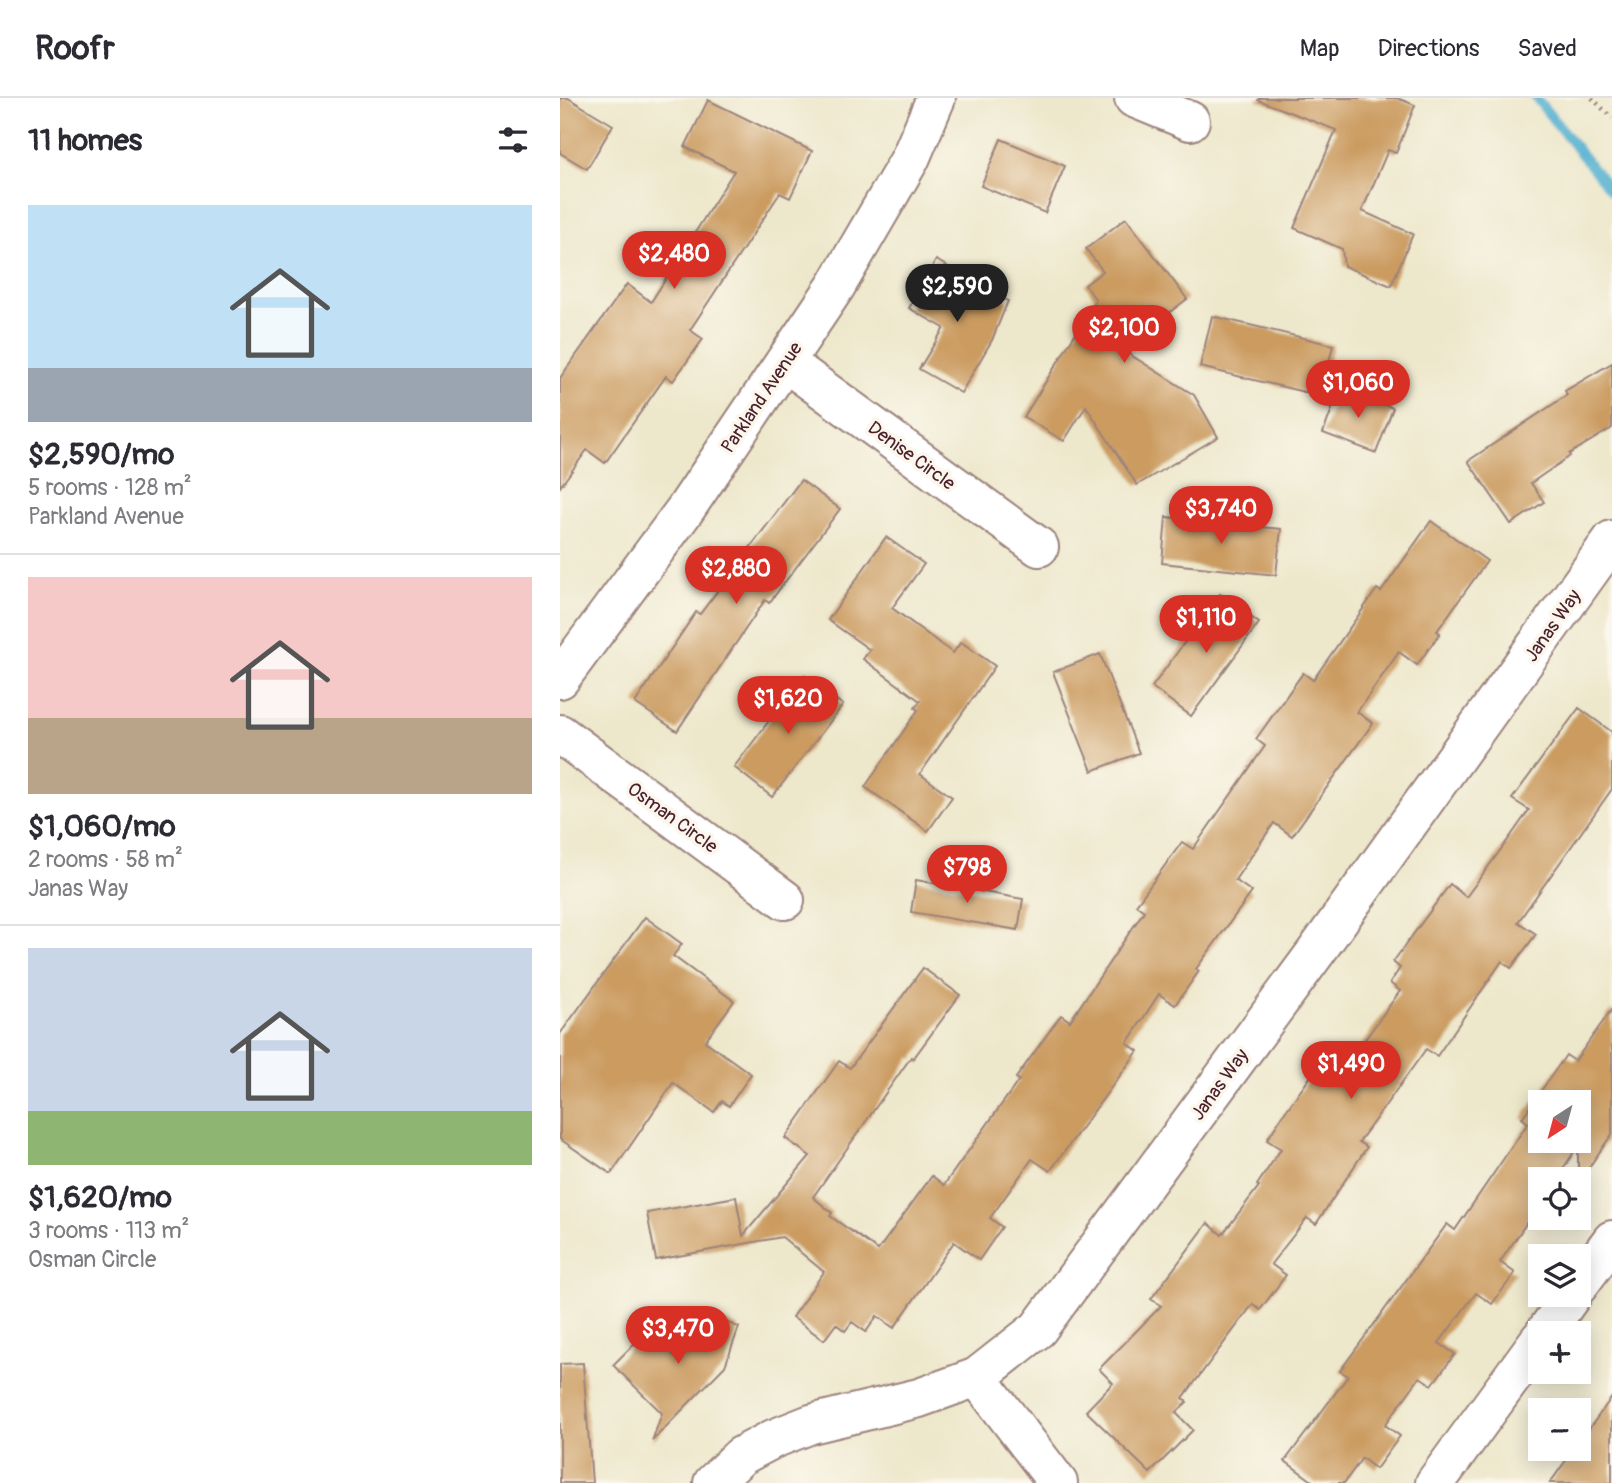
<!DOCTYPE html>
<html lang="en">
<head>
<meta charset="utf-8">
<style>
	:root { --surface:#fff; --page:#f7f7f7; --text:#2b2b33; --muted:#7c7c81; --line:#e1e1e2; --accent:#d93025 }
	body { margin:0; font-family:Pangolin,sans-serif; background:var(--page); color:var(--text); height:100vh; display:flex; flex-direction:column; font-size:26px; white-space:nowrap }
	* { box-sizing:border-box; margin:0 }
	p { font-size:23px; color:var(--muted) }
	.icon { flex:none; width:38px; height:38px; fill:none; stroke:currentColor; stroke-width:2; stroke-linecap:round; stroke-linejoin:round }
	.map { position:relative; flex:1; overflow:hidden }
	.sheet { display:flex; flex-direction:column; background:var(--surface); width:560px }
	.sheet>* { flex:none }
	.needle { width:46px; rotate:216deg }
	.tools { position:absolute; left:968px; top:992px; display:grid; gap:14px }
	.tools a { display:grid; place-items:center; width:63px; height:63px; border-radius:0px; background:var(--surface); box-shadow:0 4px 18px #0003; font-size:35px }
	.price { position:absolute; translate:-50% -60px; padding:0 16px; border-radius:24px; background:var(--accent); color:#fff; font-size:23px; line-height:46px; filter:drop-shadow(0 2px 4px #0008) }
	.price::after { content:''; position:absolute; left:50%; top:42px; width:21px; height:16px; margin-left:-10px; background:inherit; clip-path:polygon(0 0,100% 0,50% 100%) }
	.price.selected { background:#222; color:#fff }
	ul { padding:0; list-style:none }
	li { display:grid; align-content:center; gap:14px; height:371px; padding:0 28px }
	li+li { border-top:2px solid var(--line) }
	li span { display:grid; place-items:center; height:217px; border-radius:0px; color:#555 }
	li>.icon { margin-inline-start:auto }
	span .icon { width:126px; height:126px; fill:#fffc; stroke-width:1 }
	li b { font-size:30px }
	h2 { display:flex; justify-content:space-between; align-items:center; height:84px; padding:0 28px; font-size:30px }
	header { display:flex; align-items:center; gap:42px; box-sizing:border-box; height:98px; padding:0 35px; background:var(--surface); border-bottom:2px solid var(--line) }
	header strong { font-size:33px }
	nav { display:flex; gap:38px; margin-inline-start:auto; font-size:24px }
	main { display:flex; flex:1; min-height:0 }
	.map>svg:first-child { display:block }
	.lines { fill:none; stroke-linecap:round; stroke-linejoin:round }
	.stream { stroke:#52b0d0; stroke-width:10 }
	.building { fill:#cb9b61; fill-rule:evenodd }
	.street-casing { stroke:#9c837b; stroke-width:42 }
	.path { stroke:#9c837b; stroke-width:4.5; stroke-dasharray:2 5; stroke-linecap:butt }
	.street { stroke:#fff; stroke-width:38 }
	.labels { text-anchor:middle; stroke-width:7; stroke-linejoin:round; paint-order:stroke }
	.street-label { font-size:19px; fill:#4a1f2b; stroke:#fbf7ec }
</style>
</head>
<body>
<header>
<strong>Roofr</strong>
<nav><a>Map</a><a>Directions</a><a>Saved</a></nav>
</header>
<main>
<section class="sheet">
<h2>11 homes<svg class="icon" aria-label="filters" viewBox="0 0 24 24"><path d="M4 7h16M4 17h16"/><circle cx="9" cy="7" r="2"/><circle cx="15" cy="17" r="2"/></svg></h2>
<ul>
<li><span style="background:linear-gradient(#bfe0f5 75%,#9aa5b1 0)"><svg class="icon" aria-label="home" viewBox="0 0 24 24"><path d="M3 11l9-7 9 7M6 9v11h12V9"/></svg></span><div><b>$2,590/mo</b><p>5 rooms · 128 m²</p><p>Parkland Avenue</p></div></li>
<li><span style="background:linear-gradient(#f6c9c9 65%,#b9a48a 0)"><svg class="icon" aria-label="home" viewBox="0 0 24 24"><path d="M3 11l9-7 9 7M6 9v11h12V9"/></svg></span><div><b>$1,060/mo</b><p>2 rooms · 58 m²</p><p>Janas Way</p></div></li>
<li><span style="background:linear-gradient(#c9d6e8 75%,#8fb573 0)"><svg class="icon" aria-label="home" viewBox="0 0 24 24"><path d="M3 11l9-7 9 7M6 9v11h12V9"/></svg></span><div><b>$1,620/mo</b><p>3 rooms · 113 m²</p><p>Osman Circle</p></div></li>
</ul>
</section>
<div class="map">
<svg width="1052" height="1385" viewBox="0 0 1052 1385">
	<rect width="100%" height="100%" fill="#fbf7ec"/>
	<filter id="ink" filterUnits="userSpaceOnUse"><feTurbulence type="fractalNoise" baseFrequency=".0143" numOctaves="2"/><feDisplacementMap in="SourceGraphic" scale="14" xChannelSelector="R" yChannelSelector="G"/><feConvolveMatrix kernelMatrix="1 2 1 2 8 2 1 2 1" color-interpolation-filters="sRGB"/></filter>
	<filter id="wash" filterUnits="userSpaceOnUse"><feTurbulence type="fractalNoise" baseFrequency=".00686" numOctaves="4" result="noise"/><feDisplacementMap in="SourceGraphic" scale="28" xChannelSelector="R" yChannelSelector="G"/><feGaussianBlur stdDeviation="1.57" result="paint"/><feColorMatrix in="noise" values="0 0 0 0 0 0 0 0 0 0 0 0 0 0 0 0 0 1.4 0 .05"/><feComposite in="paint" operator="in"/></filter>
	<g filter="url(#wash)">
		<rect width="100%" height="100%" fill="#ede7cb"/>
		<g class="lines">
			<polyline class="stream" points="976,0 1052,94"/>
		</g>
		<g id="blocks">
			<g class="building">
				<polygon points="0,0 8,0 53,27 27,71 0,55"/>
				<polygon points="699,0 837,0 855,7 836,55 828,52 802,113 853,136 831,188 784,168 782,151 734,130 776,32 698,2"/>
				<polygon points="148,2 252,53 230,100 220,95 130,232 143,241 113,283 106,278 45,365 27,352 0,389 0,280 67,186 91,204 174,73 125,49"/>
				<polygon points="441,41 505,68 485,115 421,88"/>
				<polygon points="566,120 627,201 561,251 634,297 658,339 577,387 526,308 504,343 464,319 536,202 525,187 543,173 526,151"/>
				<polygon points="376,162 448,203 432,242 401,295 359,271 384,230 349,210"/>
				<polygon points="652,218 773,247 761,298 640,269"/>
				<polygon points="1052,265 1052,330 1009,356 1010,358 971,385 984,404 951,426 908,363 1007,297 1005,293"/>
				<polygon points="780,290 833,310 816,355 763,335"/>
				<polygon points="241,382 280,411 209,505 205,502 117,633 75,605 136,514 140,516"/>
				<polygon points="606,419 721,431 716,477 602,465"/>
				<polygon points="871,423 927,463 877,533 880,535 857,567 839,554 797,614 813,625 732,738 714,725 675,782 692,794 636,871 639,873 615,907 599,896 567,945 578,953 490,1073 472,1061 430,1120 442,1129 419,1162 394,1144 334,1230 317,1218 306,1234 292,1224 285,1233 276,1226 264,1242 232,1219 264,1174 222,1139 96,1162 87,1115 176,1099 183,1138 250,1058 225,1040 279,963 290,970 363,870 400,897 353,961 351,959 253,1099 272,1115 270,1118 318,1152 372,1078 384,1087 459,982 456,980 501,917 510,923 584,813 576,807 622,744 633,751 705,648 696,641 743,575 753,582 817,491 821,494"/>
				<polygon points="326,439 364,466 332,510 393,555 401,544 435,568 360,676 392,699 368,733 305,689 358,612 355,610 360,603 303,561 310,552 268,522"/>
				<polygon points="660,496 699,525 631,618 592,589"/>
				<polygon points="540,556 579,655 532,673 493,574"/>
				<polygon points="244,577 283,607 212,699 174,669"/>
				<polygon points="1019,610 1052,634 1052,691 958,824 976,836 951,870 942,863 877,958 866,951 799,1044 807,1049 756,1126 747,1120 711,1166 726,1177 700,1212 693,1206 623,1300 627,1304 616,1315 633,1332 590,1375 526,1313 553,1285 539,1271 601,1208 591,1201 648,1125 662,1137 699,1088 697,1087 721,1051 707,1042 723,1017 767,956 785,969 840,893 830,885 840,870 833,864 890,786 906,799 950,739 969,712 952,701"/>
				<polygon points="356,782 463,801 458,832 351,814"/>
				<polygon points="85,819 122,846 113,858 174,903 145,943 191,976 169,1008 162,1003 154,1014 113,985 51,1076 0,1041 0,936"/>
				<path d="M1052 911V1036L1018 1085V1048L996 1082H980V1105L940 1164 955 1175 932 1206 916 1195 879 1245 895 1256 872 1287 860 1279 825 1327 840 1338 816 1371 802 1360 784 1385H755L725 1363 788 1278 780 1273 887 1126 895 1132 968 1025 962 1020 1006 957 1015 963ZM980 1004H1018V1043H980Z"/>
				<polygon points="138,1214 179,1229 165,1268 92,1343 102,1315 53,1267 88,1232 120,1263"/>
				<polygon points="23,1265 32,1385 0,1385 0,1266"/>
				<polygon points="1052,1299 1052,1385 990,1385 1014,1351 1018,1351 1018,1346"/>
			</g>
		</g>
	</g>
	<g filter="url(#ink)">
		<use href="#blocks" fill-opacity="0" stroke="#9c837b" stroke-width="2"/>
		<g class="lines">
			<g class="street-casing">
				<g id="street">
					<polyline points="574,0 630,23"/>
					<polyline points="225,264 479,449"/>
					<polyline points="0,581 127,409 276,188 350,61 376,0"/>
					<polyline points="0,636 225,802"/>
					<polyline points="1018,1188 1052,1142"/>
					<polyline points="984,1236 1012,1197"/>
					<polyline points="417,1279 498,1385"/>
					<polyline points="153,1385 181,1358 213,1341 251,1326 359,1300 417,1279 478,1231 756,854 1052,442"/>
					<polyline points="875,1385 980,1241"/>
				</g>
			</g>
			<polyline class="path" points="1032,0 1052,20"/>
			<use href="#street" class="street"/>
		</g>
	</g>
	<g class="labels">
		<g class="street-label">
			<text transform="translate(201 299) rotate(-56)" y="7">Parkland Avenue</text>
			<text transform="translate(352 357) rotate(36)" y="7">Denise Circle</text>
			<text transform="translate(992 527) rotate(-55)" y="7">Janas Way</text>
			<text transform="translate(113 719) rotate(36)" y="7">Osman Circle</text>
			<text transform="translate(659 986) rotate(-54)" y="7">Janas Way</text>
		</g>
	</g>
</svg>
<div class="tools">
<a><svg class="needle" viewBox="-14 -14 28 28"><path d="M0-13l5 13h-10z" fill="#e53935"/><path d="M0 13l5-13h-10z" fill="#7c7c81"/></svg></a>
<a><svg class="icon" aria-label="locate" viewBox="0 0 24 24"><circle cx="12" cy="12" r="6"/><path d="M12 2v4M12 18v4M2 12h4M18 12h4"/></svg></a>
<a><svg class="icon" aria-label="layers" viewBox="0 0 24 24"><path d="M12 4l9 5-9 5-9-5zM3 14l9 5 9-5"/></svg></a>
<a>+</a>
<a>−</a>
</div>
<b class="price" style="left:114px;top:193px">$2,480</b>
<b class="price selected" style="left:397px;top:226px">$2,590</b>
<b class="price" style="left:564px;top:267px">$2,100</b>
<b class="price" style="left:798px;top:322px">$1,060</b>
<b class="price" style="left:661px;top:448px">$3,740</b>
<b class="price" style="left:176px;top:508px">$2,880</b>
<b class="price" style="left:646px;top:557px">$1,110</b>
<b class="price" style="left:228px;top:638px">$1,620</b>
<b class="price" style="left:407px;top:807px">$798</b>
<b class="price" style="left:791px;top:1003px">$1,490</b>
<b class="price" style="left:118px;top:1268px">$3,470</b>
</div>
</main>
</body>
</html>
